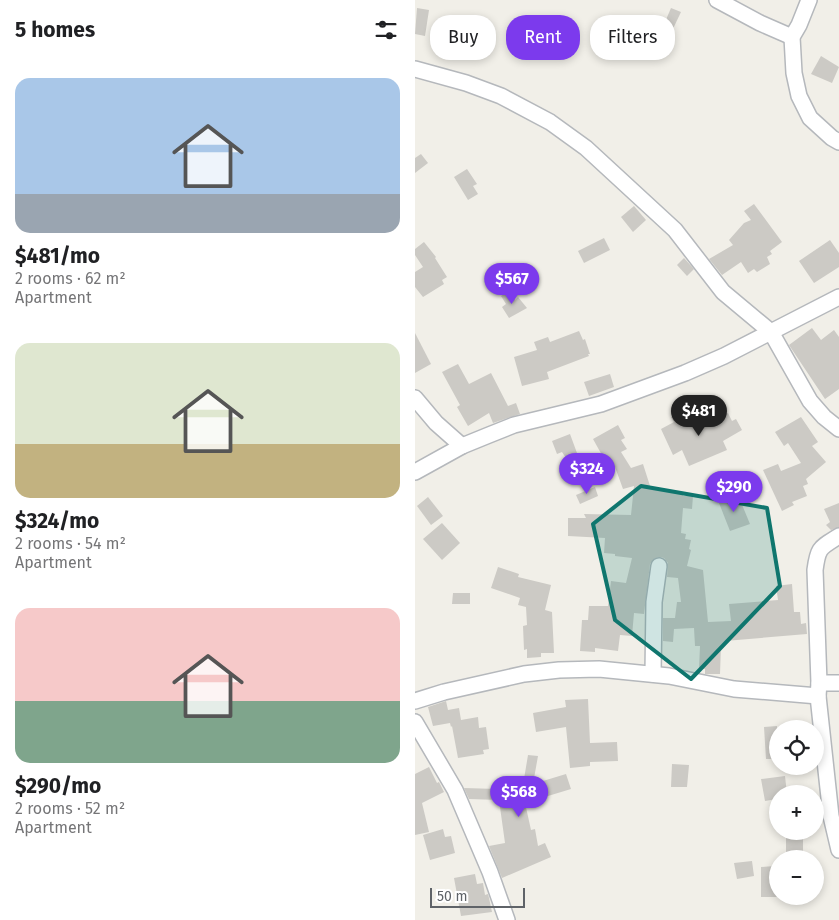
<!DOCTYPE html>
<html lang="en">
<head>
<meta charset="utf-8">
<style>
	:root { --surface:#fff; --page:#f2f2f2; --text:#202124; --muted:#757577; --accent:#7c3aed }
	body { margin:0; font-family:"Fira Sans",sans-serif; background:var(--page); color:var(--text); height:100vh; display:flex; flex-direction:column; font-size:19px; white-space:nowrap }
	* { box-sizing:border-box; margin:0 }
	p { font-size:16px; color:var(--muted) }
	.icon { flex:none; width:28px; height:28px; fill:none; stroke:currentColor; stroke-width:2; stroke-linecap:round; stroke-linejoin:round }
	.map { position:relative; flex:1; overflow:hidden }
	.details { display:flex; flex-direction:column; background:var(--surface); width:415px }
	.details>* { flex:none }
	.banner { position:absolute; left:15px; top:15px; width:334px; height:45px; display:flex; gap:10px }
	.fabs { position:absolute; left:354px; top:720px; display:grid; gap:10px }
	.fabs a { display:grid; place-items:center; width:55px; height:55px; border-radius:50%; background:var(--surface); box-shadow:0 2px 8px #0003; font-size:25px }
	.scale { position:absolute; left:15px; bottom:12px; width:95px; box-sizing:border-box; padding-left:5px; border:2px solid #5f6368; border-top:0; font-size:14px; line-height:18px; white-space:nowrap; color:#5f6368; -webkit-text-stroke:4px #fff; paint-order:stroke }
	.price { position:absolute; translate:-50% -42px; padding:0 11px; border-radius:18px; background:var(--accent); color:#fff; font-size:16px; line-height:32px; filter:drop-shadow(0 1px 2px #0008) }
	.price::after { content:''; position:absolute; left:50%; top:30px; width:15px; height:11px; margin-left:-8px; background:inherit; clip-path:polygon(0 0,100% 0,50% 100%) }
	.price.selected { background:#222; color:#fff }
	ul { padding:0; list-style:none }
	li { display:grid; align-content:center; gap:10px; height:265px; padding:0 15px }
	li span { display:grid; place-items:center; height:155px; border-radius:15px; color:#555 }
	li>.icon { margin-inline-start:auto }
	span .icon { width:90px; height:90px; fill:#fffc; stroke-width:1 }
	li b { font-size:21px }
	h2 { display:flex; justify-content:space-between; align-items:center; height:60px; padding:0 15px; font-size:21px }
	.tag { padding:0 18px; border-radius:20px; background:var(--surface); box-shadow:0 2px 8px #0003; font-size:18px; line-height:45px }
	.tag.selected { background:var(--accent); color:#fff }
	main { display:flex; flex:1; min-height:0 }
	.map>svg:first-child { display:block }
	.building { fill:#cccac5 }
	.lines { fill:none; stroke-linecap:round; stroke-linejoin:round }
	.minor-casing { stroke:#b5b8bc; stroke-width:18 }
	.minor { stroke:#fff; stroke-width:15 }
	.marked { fill:#0f766e; fill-opacity:0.2; stroke:#0f766e; stroke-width:4; stroke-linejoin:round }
</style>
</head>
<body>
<main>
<section class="details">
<h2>5 homes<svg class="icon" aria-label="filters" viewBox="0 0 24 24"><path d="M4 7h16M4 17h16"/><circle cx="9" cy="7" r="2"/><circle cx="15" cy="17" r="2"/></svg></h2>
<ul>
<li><span style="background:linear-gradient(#a9c7e8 75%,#9aa5b1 0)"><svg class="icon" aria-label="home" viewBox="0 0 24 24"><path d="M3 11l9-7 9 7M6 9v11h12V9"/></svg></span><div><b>$481/mo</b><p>2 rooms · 62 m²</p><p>Apartment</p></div></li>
<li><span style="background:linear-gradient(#dfe7d0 65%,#c2b280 0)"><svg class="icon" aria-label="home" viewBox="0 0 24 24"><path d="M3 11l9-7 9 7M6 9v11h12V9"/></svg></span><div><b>$324/mo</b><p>2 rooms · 54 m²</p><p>Apartment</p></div></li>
<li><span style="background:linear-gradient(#f6c9c9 60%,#7fa58c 0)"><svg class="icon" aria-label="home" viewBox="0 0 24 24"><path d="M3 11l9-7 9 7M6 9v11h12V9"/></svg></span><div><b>$290/mo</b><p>2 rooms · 52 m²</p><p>Apartment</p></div></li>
</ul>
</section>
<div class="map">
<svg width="424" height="920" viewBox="0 0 424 920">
	<rect width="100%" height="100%" fill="#f1efe8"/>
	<g class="building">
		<polygon points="2,8 14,10 10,36 0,34"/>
		<polygon points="256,8 266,12 256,33 247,29"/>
		<polygon points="406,56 424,67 417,83 396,74"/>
		<polygon points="6,154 13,163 0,173 0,158"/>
		<polygon points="52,169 62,184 58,186 63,194 53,200 39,177"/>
		<polygon points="339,204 367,242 355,251 357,254 352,257 355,264 342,272 339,269 333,273 326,262 307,275 294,259 318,245 314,240 329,223 336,220 329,211"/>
		<polygon points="219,206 231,220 218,232 206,217"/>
		<polygon points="189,238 195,250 169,263 163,251"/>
		<polygon points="415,240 424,253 424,267 399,283 384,261"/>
		<polygon points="9,242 21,257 20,258 32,277 27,280 29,284 8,297 0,287 0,272 8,267 0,255 0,249"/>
		<polygon points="269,258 279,269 272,276 262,265"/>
		<polygon points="95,291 100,300 103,297 112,308 94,318 87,307 91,304 86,296"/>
		<polygon points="397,328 406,340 419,330 424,337 424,389 410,399 374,345"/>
		<polygon points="164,331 168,340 170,339 175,354 173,354 174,356 132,372 134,379 107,386 99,357 122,350 119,342 133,337 135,342"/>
		<polygon points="0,333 16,364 0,373"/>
		<polygon points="43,364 54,384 76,373 93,406 101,403 105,414 78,423 74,413 53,426 42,407 45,405 27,372"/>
		<polygon points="195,374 199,387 174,396 169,382"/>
		<polygon points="265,412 269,420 277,417 282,428 313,413 317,421 321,419 327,430 308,441 312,450 274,466 267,450 258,455 246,429 259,422 256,417"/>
		<polygon points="386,417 403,442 397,446 411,462 391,479 393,484 388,486 392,496 377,502 379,505 367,511 348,470 363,464 366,471 386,463 373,443 369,446 360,432"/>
		<polygon points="203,425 210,438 206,440 212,449 206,452 216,468 228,464 236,489 269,492 268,496 278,496 277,509 268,508 266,533 271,534 270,539 276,540 274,549 276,550 272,566 288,570 293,622 316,621 314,604 363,600 361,586 377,584 379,612 385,612 386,624 391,623 392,634 310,641 310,644 306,645 305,674 290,674 290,669 284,669 285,646 280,646 279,628 259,629 258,642 248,641 248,618 260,618 262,602 266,602 263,578 252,577 253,563 249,558 245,557 240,558 235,564 229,614 219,613 217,636 205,635 203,651 180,648 180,652 165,651 167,620 173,620 174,606 193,606 196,581 211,583 217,558 200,556 200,554 189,553 190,538 153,536 153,518 171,518 169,514 216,515 219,486 208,489 200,467 194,470 186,458 188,457 178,439"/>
		<polygon points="155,434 162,453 151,458 147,452 142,454 137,441"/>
		<polygon points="180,487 183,496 165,504 161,495"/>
		<polygon points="323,495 335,524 315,531 304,503"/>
		<polygon points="13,497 28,516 16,525 2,506"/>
		<polygon points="424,503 424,527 416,530 411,525 415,522 409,509"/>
		<polygon points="27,523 45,543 27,560 8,539"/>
		<polygon points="83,567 104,574 103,577 136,585 130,610 137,612 139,653 126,653 126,657 112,658 112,649 109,650 108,626 112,625 111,607 103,605 105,598 76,588"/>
		<polygon points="38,593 55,593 55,604 37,604"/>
		<polygon points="173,699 175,743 202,742 203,761 175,762 175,766 155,768 151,727 121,732 118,713 151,707 150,700"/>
		<polygon points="31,701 33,710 44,708 46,720 63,717 64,728 71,727 74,749 68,750 69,754 43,758 37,726 36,727 35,723 18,726 13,707"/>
		<polygon points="362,726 362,759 351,759 349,727"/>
		<polygon points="113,755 123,756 118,784 151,774 156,789 110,803 116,830 120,829 123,846 130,843 136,857 87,878 74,846 90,843 84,800 54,799 49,788 82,789 82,782 109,779"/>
		<polygon points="257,764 274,765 272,787 256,787"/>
		<polygon points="14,767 22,783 24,782 29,792 7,803 14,832 0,835 0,774"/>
		<polygon points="370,776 372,794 362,794 362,799 350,801 346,779"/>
		<polygon points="28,829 30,837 36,836 40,853 15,860 8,835"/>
		<polygon points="371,831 388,831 388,854 386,854 386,859 371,859"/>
		<polygon points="337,861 339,876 322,879 319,863"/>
		<polygon points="359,866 360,879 362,879 362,897 346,897 346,867"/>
		<polygon points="60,874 62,884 68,883 70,895 73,894 74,898 77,912 46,916 39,878"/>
	</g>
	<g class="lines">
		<g class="minor-casing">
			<g id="minor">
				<polyline points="302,0 345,23 377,37"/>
				<polyline points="394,0 384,25 377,37 379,73 384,96 395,118 417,138 424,142"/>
				<polyline points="0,69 51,83 86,96 135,122 171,148 260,230 308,292 356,332 395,401 409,417 424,429"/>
				<polyline points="0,398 21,423 47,446"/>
				<polyline points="0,472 47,446 74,435 99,425 186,404 270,373 309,356 424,297"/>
				<path d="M424 536C405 548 403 547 400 570L404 683 403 696 416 816 424 850"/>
				<polyline points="238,674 239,602 244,566"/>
				<polyline points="404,683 424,683"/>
				<polyline points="0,701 29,692 109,674 144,670 184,669 254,676 319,689 403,696"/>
				<polyline points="0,722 40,790 75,872 92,920"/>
			</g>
		</g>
		<use href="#minor" class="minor"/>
	</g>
	<path class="marked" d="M226 486 352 508 365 586 276 679 200 620 178 524Z"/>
</svg>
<div class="fabs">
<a><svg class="icon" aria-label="locate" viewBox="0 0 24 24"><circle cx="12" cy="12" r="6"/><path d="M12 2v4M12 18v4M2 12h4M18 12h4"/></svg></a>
<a>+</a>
<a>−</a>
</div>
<div class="scale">50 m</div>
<b class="price" style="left:97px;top:305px">$567</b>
<b class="price selected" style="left:284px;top:437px">$481</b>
<b class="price" style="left:172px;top:495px">$324</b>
<b class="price" style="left:319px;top:513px">$290</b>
<b class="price" style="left:104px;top:818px">$568</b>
<div class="banner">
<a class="tag">Buy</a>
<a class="tag selected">Rent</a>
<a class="tag">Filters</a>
</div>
</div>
</main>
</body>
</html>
